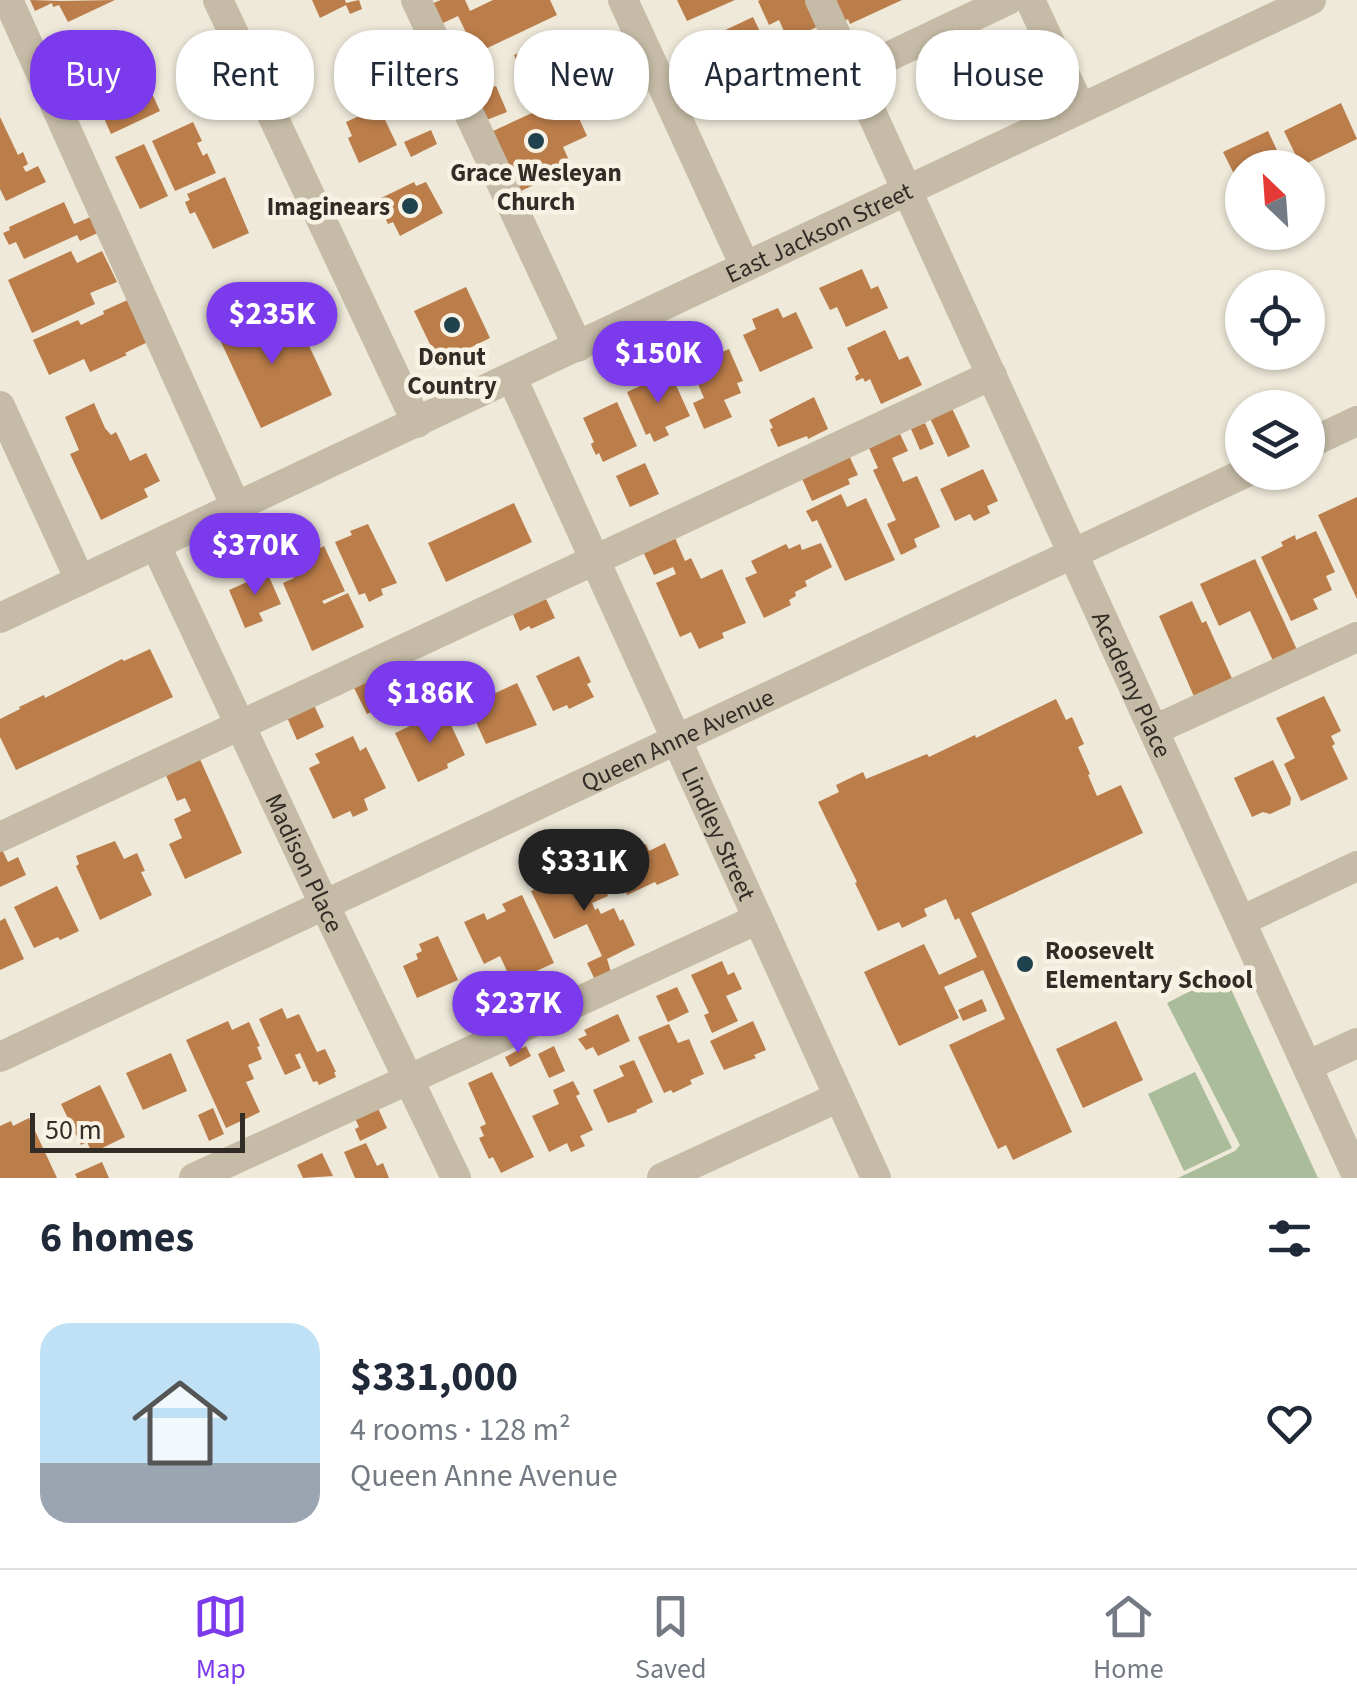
<!DOCTYPE html>
<html lang="en">
<head>
<meta charset="utf-8">
<style>
	:root { --surface:#fff; --page:#f2f2f3; --text:#1f2937; --muted:#747a83; --line:#e0e1e3; --accent:#7c3aed }
	body { margin:0; font-family:"Source Sans 3",sans-serif; background:var(--page); color:var(--text); height:100vh; display:flex; flex-direction:column; font-size:38px; white-space:nowrap }
	* { box-sizing:border-box; margin:0 }
	p { font-size:32px; color:var(--muted) }
	.icon { flex:none; width:55px; height:55px; fill:none; stroke:currentColor; stroke-width:2; stroke-linecap:round; stroke-linejoin:round }
	.map { position:relative; height:1178px; overflow:hidden }
	.drawer { display:flex; flex-direction:column; background:var(--surface); flex:1 }
	.drawer>* { flex:none }
	.guide { position:absolute; left:30px; top:30px; width:1298px; height:90px; display:flex; gap:20px }
	.needle { width:65px; rotate:335deg }
	.controls { position:absolute; left:1225px; top:150px; display:grid; gap:20px }
	.controls a { display:grid; place-items:center; width:100px; height:100px; border-radius:50%; background:var(--surface); box-shadow:0 2px 8px #0004; font-size:50px }
	.scale { position:absolute; left:30px; bottom:25px; width:215px; box-sizing:border-box; padding-left:10px; border:5px solid #322c26; border-top:0; font-size:28px; line-height:35px; white-space:nowrap; color:#322c26; -webkit-text-stroke:8px #f7f2e4; paint-order:stroke }
	.price { position:absolute; translate:-50% -85px; padding:0 22px; border-radius:35px; background:var(--accent); color:#fff; font-size:32px; line-height:65px; filter:drop-shadow(0 2px 5px #0008) }
	.price::after { content:''; position:absolute; left:50%; top:60px; width:30px; height:22px; margin-left:-15px; background:inherit; clip-path:polygon(0 0,100% 0,50% 100%) }
	.price.selected { background:#222; color:#fff }
	ul { padding:0; list-style:none }
	li { display:flex; align-items:center; gap:30px; height:250px; padding:0 40px }
	li+li { border-top:2px solid var(--line) }
	li span { display:grid; place-items:center; flex:none; width:280px; height:200px; border-radius:30px; color:#555 }
	li>.icon { margin-inline-start:auto }
	span .icon { width:120px; height:120px; fill:#fffc; stroke-width:1 }
	li b { font-size:42px }
	h2 { display:flex; justify-content:space-between; align-items:center; height:120px; padding:0 40px; font-size:42px }
	.chip { padding:0 35px; border-radius:40px; background:var(--surface); box-shadow:0 2px 8px #0004; font-size:35px; line-height:90px }
	.chip.selected { background:var(--accent); color:#fff }
	.dock { display:flex; justify-content:space-around; align-items:center; height:140px; border-top:2px solid var(--line); background:var(--surface); font-size:28px; color:var(--muted) }
	.dock a { display:grid; justify-items:center; gap:5px }
	.dock .selected { color:var(--accent) }
	.map>svg:first-child { display:block }
	.green { fill:#aabc9a }
	.building { fill:#bb7d4a }
	.lines { fill:none; stroke-linecap:round; stroke-linejoin:round }
	.minor { stroke:#c5bba6; stroke-width:30 }
	.poi-dot { fill:#20424f; stroke:#f7f2e4; stroke-width:4 }
	.labels { text-anchor:middle; stroke-width:9; stroke-linejoin:round; paint-order:stroke }
	.poi-label { font-size:25px; font-weight:bold; fill:#322c26; stroke:#f7f2e4 }
	.street-label { font-size:25px; fill:#322c26; stroke:#f7f2e4 }
</style>
</head>
<body>
<div class="map">
<svg width="1357" height="1178" viewBox="0 0 1357 1178">
	<rect width="100%" height="100%" fill="#eee9d9"/>
	<g class="green">
		<polygon points="1224,974 1318,1178 1178,1178 1235,1151 1240,1145 1167,1003"/>
		<polygon points="1195,1072 1232,1148 1184,1171 1148,1094"/>
	</g>
	<g class="building">
		<polygon points="30,0 61,1 115,0 68,22 59,5 53,7 52,3 35,11"/>
		<polygon points="312,0 345,0 346,3 359,0 362,9 350,14 346,5 320,18"/>
		<polygon points="441,0 465,0 470,11 493,0 550,0 557,15 477,53 477,55 458,16 441,24 431,4"/>
		<polygon points="677,0 735,0 687,21"/>
		<polygon points="760,0 805,0 817,27 788,40 779,20 769,25 758,1"/>
		<polygon points="836,0 902,0 850,24 848,19 845,21"/>
		<polygon points="753,17 772,57 738,74 719,33"/>
		<polygon points="561,35 573,65 526,85 514,55"/>
		<polygon points="414,49 424,71 420,73 423,79 409,85 407,79 405,80 395,58"/>
		<polygon points="110,58 121,82 94,95 90,86 84,89 80,80 87,77 84,70"/>
		<polygon points="487,71 493,87 496,86 507,112 484,121 467,79"/>
		<polygon points="144,76 160,111 111,134 95,98"/>
		<polygon points="569,96 587,136 563,147 572,167 521,191 493,131"/>
		<polygon points="1341,103 1357,139 1301,166 1284,131"/>
		<polygon points="379,107 397,145 359,163 348,138 352,136 346,122"/>
		<polygon points="0,117 18,155 23,152 28,164 23,167 26,172 38,166 46,182 6,201 0,189"/>
		<polygon points="193,122 202,141 197,143 203,156 207,153 216,173 175,191 152,141"/>
		<polygon points="431,130 437,144 411,157 404,142"/>
		<polygon points="1268,131 1283,163 1274,168 1242,168 1242,182 1239,184 1223,152"/>
		<polygon points="144,144 168,196 140,209 115,157"/>
		<polygon points="225,177 249,233 213,249 195,212 190,214 185,202 190,200 187,194"/>
		<polygon points="414,182 416,186 426,182 443,213 400,236 393,222 388,224 377,200"/>
		<polygon points="64,202 74,224 93,216 100,232 80,241 77,235 24,259 16,242 9,245 3,233 10,230 9,227"/>
		<polygon points="71,251 77,263 102,251 117,282 90,293 95,304 32,333 8,280"/>
		<polygon points="862,269 871,289 878,286 888,308 846,327 837,307 830,310 819,288"/>
		<polygon points="466,287 490,338 439,363 414,311"/>
		<polygon points="130,299 150,341 125,353 127,355 90,372 84,359 49,375 33,340 78,320 81,325 104,314 103,311"/>
		<polygon points="269,304 288,345 305,337 332,395 261,428 215,329"/>
		<polygon points="778,308 783,318 796,312 813,348 760,372 743,335 756,329 752,319"/>
		<polygon points="885,330 899,360 908,356 922,385 881,404 870,379 865,382 863,378 856,381 855,376 859,374 847,348"/>
		<polygon points="729,349 743,381 737,383 741,393 724,400 732,417 704,429 693,403 704,398 690,366 703,359 701,355 713,350 715,355"/>
		<polygon points="670,372 690,416 665,427 669,435 654,442 650,433 646,435 627,392"/>
		<polygon points="814,397 828,429 808,439 807,436 778,447 770,429 773,428 769,420"/>
		<polygon points="617,402 637,446 603,462 599,453 596,455 593,449 591,444 594,442 583,418"/>
		<polygon points="94,403 105,428 111,435 116,432 130,461 146,453 160,481 144,489 148,497 101,520 70,454 79,450 65,417"/>
		<polygon points="951,406 970,447 948,457 929,416"/>
		<polygon points="925,423 934,444 920,450 911,429"/>
		<polygon points="900,434 908,451 892,458 903,482 917,476 940,527 914,539 917,547 901,555 887,524 896,520 873,470 878,468 869,448"/>
		<polygon points="847,451 858,475 848,479 850,484 812,501 799,472"/>
		<polygon points="645,463 659,494 630,507 616,476"/>
		<polygon points="983,469 998,501 987,506 990,513 974,521 970,514 955,521 940,489"/>
		<polygon points="841,494 847,507 866,498 895,560 845,581 817,520 812,522 806,511"/>
		<polygon points="1357,497 1357,599 1318,515"/>
		<polygon points="514,503 532,542 446,582 428,543"/>
		<polygon points="368,524 397,583 381,589 383,595 369,602 365,593 359,595 335,542 352,535 350,531"/>
		<polygon points="672,531 685,561 691,558 701,579 722,569 746,623 722,633 724,638 699,649 691,632 680,637 656,583 676,574 673,567 654,575 640,545"/>
		<polygon points="1316,531 1335,572 1326,576 1332,590 1313,599 1318,609 1291,621 1261,557 1283,546 1281,542 1295,535 1296,540"/>
		<polygon points="821,543 832,567 805,581 807,586 795,592 796,596 789,600 791,605 764,618 745,578 757,573 751,561 786,544 789,549 800,544 802,550"/>
		<polygon points="324,546 345,591 322,601 324,604 348,593 364,627 312,651 283,583 294,578 287,563 301,556 300,552 308,548 310,553"/>
		<polygon points="1255,559 1298,652 1274,663 1250,611 1219,626 1200,584"/>
		<polygon points="267,572 281,604 259,613 263,621 245,628 229,590 247,582 244,576 252,573 254,577"/>
		<polygon points="546,599 555,618 531,629 529,626 520,631 513,614"/>
		<polygon points="1192,601 1202,623 1206,621 1234,683 1196,701 1159,616"/>
		<polygon points="150,649 173,697 16,770 0,737 0,719 20,709 19,707 44,695 45,698 122,659 124,661"/>
		<polygon points="579,656 591,682 587,684 594,697 569,709 567,705 553,711 536,676"/>
		<polygon points="389,669 402,698 367,714 353,686"/>
		<polygon points="460,675 465,687 481,679 489,696 517,683 537,725 486,744 475,720 479,717 472,700 449,710 438,685"/>
		<polygon points="1324,696 1341,731 1331,736 1335,744 1332,746 1348,779 1301,801 1284,764 1295,758 1276,718"/>
		<polygon points="1056,699 1066,720 1072,717 1084,744 1078,747 1090,774 1088,775 1097,796 1121,785 1143,833 971,913 1072,1132 1013,1160 1006,1145 998,1149 949,1045 1005,1019 983,970 944,987 959,1018 899,1046 864,972 924,944 939,975 977,957 959,918 955,920 946,899 924,909 927,916 902,928 899,922 878,931 855,883 857,882 818,802 839,792 836,785 863,772 866,779 927,754 929,757 975,735 976,738"/>
		<polygon points="313,703 324,727 297,740 286,715"/>
		<polygon points="444,710 465,755 447,764 448,768 418,782 395,733"/>
		<polygon points="353,736 360,751 366,747 386,788 364,799 368,810 353,817 350,811 333,819 309,768 320,763 315,754"/>
		<polygon points="199,757 242,853 185,879 169,844 182,838 174,819 191,811 185,798 177,801 165,773"/>
		<polygon points="1273,760 1291,798 1290,805 1270,814 1263,812 1252,817 1234,778"/>
		<polygon points="115,841 124,859 137,853 145,871 141,872 152,895 100,920 76,866 79,864 76,856"/>
		<polygon points="636,843 638,847 646,844 649,851 665,843 679,875 657,885 655,882 627,895 621,882 611,886 605,872 614,867 609,856"/>
		<polygon points="0,845 8,862 18,857 26,875 0,887"/>
		<polygon points="593,862 608,896 592,903 595,910 598,908 601,914 614,908 620,921 623,919 635,945 607,959 611,972 595,980 587,963 602,956 587,924 554,939 531,891"/>
		<polygon points="57,886 79,931 60,940 58,937 34,948 14,907"/>
		<polygon points="522,895 554,963 512,982 500,956 484,964 464,922 484,913 487,920 506,911 502,904"/>
		<polygon points="5,918 24,959 0,970 0,921"/>
		<polygon points="438,936 458,980 417,998 403,966 418,959 416,954 422,951 419,944"/>
		<polygon points="722,961 728,975 734,972 742,989 726,996 738,1021 712,1033 704,1015 709,1013 691,975"/>
		<polygon points="518,982 531,1012 474,1037 465,1015 474,1012 468,998 484,991 486,995"/>
		<polygon points="677,987 689,1012 668,1022 656,996"/>
		<polygon points="982,999 987,1011 963,1021 958,1010"/>
		<polygon points="282,1008 287,1019 299,1014 317,1052 325,1049 336,1072 334,1072 336,1077 319,1085 317,1081 313,1082 300,1053 295,1055 301,1068 285,1075 259,1019"/>
		<polygon points="618,1014 630,1041 598,1056 593,1047 586,1050 578,1039 587,1035 584,1030"/>
		<polygon points="228,1021 232,1030 249,1022 260,1046 257,1047 262,1059 248,1065 254,1079 246,1082 260,1112 226,1128 186,1040"/>
		<polygon points="753,1021 766,1050 754,1055 756,1058 724,1070 710,1041"/>
		<polygon points="1116,1021 1143,1080 1083,1108 1056,1049"/>
		<polygon points="669,1024 678,1043 689,1039 704,1074 690,1080 692,1084 673,1093 671,1090 664,1093 638,1037"/>
		<polygon points="526,1046 531,1056 510,1067 505,1057"/>
		<polygon points="554,1046 565,1071 549,1078 538,1054"/>
		<polygon points="171,1053 187,1091 143,1110 126,1073"/>
		<polygon points="634,1060 653,1102 636,1110 637,1112 608,1123 593,1090 624,1076 619,1066"/>
		<polygon points="492,1072 534,1157 501,1173 493,1157 489,1159 479,1138 484,1136 480,1127 486,1124 468,1083"/>
		<polygon points="573,1081 580,1094 576,1096 593,1130 580,1136 585,1146 571,1152 567,1143 549,1152 532,1116 559,1104 553,1090"/>
		<polygon points="100,1085 125,1137 92,1153 87,1142 81,1145 61,1104"/>
		<polygon points="377,1106 387,1128 360,1141 355,1129 359,1127 354,1116"/>
		<polygon points="213,1108 224,1134 209,1141 198,1115"/>
		<polygon points="29,1118 57,1178 0,1178 0,1126 11,1121 13,1126"/>
		<polygon points="366,1143 377,1166 383,1163 389,1178 355,1178 344,1152"/>
		<polygon points="322,1153 333,1176 303,1178 297,1165"/>
		<polygon points="102,1162 109,1178 77,1178 75,1174"/>
	</g>
	<g class="lines">
		<g class="minor">
			<polyline points="8,0 236,507"/>
			<polyline points="218,0 417,423"/>
			<polyline points="416,0 578,347"/>
			<polyline points="623,0 745,266"/>
			<path id="s1" d="M820 0 1357 1176"/>
			<polyline points="1030,0 1080,107"/>
			<polyline points="854,73 1008,0"/>
			<path id="s2" d="M512 378 876 1178"/>
			<polyline points="0,406 80,580"/>
			<polyline points="1308,444 1357,421"/>
			<path id="s3" d="M156 546 324 904 456 1178"/>
			<path id="s4" d="M0 618 1311 0"/>
			<polyline points="1154,730 1357,637"/>
			<polyline points="0,837 992,375"/>
			<polyline points="1241,921 1357,866"/>
			<path id="s5" d="M0 1057 1247 472"/>
			<polyline points="1307,1066 1357,1043"/>
			<polyline points="194,1178 758,919"/>
			<polyline points="662,1178 839,1097"/>
		</g>
	</g>
	<g class="poi-dot">
		<circle cx="536" cy="141" r="10"/>
		<circle cx="410" cy="206" r="10"/>
		<circle cx="452" cy="325" r="10"/>
		<circle cx="1025" cy="964" r="10"/>
	</g>
	<g class="labels">
		<g class="poi-label">
			<text x="536" y="181">Grace Wesleyan<tspan x="536" dy="29">Church</tspan></text>
			<text x="390" y="215" text-anchor="end">Imaginears</text>
			<text x="452" y="365">Donut<tspan x="452" dy="29">Country</tspan></text>
			<text x="1045" y="959" text-anchor="start">Roosevelt<tspan x="1045" dy="29">Elementary School</tspan></text>
		</g>
		<g class="street-label">
			<text dy="9" stroke="none"><textPath href="#s4" startOffset="905">East Jackson Street</textPath></text>
			<text dy="9" stroke="none"><textPath href="#s1" startOffset="752">Academy Place</textPath></text>
			<text dy="9" stroke="none"><textPath href="#s5" startOffset="748">Queen Anne Avenue</textPath></text>
			<text dy="9" stroke="none"><textPath href="#s2" startOffset="500">Lindley Street</textPath></text>
			<text dy="9" stroke="none"><textPath href="#s3" startOffset="350">Madison Place</textPath></text>
		</g>
	</g>
</svg>
<div class="controls">
<a><svg class="needle" viewBox="-14 -14 28 28"><path d="M0-13l5 13h-10z" fill="#e53935"/><path d="M0 13l5-13h-10z" fill="#747a83"/></svg></a>
<a><svg class="icon" aria-label="locate" viewBox="0 0 24 24"><circle cx="12" cy="12" r="6"/><path d="M12 2v4M12 18v4M2 12h4M18 12h4"/></svg></a>
<a><svg class="icon" aria-label="layers" viewBox="0 0 24 24"><path d="M12 4l9 5-9 5-9-5zM3 14l9 5 9-5"/></svg></a>
</div>
<div class="scale">50 m</div>
<b class="price" style="left:272px;top:367px">$235K</b>
<b class="price" style="left:658px;top:406px">$150K</b>
<b class="price" style="left:255px;top:598px">$370K</b>
<b class="price" style="left:430px;top:746px">$186K</b>
<b class="price selected" style="left:584px;top:914px">$331K</b>
<b class="price" style="left:518px;top:1056px">$237K</b>
<div class="guide">
<a class="chip selected">Buy</a>
<a class="chip">Rent</a>
<a class="chip">Filters</a>
<a class="chip">New</a>
<a class="chip">Apartment</a>
<a class="chip">House</a>
</div>
</div>
<section class="drawer">
<h2>6 homes<svg class="icon" aria-label="filters" viewBox="0 0 24 24"><path d="M4 7h16M4 17h16"/><circle cx="9" cy="7" r="2"/><circle cx="15" cy="17" r="2"/></svg></h2>
<ul>
<li><span style="background:linear-gradient(#bfe0f5 70%,#9aa5b1 0)"><svg class="icon" aria-label="home" viewBox="0 0 24 24"><path d="M3 11l9-7 9 7M6 9v11h12V9"/></svg></span><div><b>$331,000</b><p>4 rooms · 128 m²</p><p>Queen Anne Avenue</p></div><svg class="icon" aria-label="heart" viewBox="0 0 24 24"><path d="M12 20l-8-8c-3-5 5-10 8-4 3-6 11-1 8 4z"/></svg></li>
</ul>
</section>
<nav class="dock">
<a class="selected"><svg class="icon" aria-label="map" viewBox="0 0 24 24"><path d="M3 6l6-2 6 2 6-2v14l-6 2-6-2-6 2zM9 4v14M15 6v14"/></svg>Map</a>
<a><svg class="icon" aria-label="saved" viewBox="0 0 24 24"><path d="M7 4h10v16l-5-4-5 4z"/></svg>Saved</a>
<a><svg class="icon" aria-label="home" viewBox="0 0 24 24"><path d="M3 11l9-7 9 7M6 9v11h12V9"/></svg>Home</a>
</nav>
</body>
</html>
